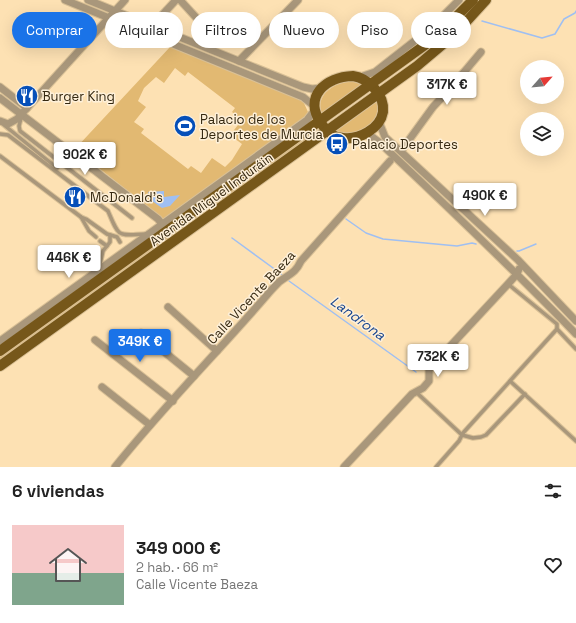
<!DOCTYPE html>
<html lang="es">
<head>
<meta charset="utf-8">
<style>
	:root { --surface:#fff; --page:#f2f2f2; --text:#222; --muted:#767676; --accent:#1a73e8 }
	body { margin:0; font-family:"Space Grotesk",sans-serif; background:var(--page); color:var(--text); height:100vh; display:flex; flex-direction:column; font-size:15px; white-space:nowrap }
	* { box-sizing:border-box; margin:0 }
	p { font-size:13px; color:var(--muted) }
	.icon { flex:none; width:22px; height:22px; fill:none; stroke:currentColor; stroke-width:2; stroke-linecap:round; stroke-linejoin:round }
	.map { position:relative; height:467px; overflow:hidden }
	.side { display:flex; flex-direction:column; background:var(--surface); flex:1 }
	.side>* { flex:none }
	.banner { position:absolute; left:12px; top:12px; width:552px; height:36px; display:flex; gap:8px }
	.needle { width:26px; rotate:63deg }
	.controls { position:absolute; left:520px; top:60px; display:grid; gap:8px }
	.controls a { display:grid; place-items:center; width:44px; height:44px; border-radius:50%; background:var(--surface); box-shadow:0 4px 16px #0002; font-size:20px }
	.price { position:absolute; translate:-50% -34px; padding:0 9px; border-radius:4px; background:#fff; color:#222; font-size:13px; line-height:26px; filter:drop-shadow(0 1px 2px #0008) }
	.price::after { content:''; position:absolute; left:50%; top:24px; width:12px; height:9px; margin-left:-6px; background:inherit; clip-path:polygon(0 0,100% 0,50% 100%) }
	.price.on { background:var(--accent); color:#fff }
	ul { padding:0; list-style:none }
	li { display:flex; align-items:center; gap:12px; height:100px; padding:0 12px }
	li span { display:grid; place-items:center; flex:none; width:112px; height:80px; border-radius:0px; color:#555 }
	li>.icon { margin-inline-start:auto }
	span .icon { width:48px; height:48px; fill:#fffc; stroke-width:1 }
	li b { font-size:17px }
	h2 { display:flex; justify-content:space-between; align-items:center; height:48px; padding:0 12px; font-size:17px }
	.tag { padding:0 14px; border-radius:18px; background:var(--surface); box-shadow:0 4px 16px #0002; font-size:14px; line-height:36px }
	.tag.on { background:var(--accent); color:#fff }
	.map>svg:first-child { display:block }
	.green { fill:#e2b972; fill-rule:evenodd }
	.water { fill:#9fbff2 }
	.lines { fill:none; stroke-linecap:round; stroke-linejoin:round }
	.stream { stroke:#9fbff2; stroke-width:1.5 }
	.lane-casing { stroke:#d9c096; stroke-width:5.5 }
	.street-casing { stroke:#d9c096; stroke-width:9 }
	.primary-casing { stroke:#d9c096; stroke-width:12 }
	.lane { stroke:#a9977b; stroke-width:3.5 }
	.street { stroke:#a9977b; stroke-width:7 }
	.primary { stroke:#76571a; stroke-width:10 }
	.labels { text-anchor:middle; stroke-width:3; stroke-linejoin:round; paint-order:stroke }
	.poi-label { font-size:13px; fill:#352810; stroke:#fef0d9; text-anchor:start }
	.street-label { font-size:13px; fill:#352810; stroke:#fef0d9 }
	.water-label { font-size:14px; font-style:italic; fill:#18458e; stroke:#fef0d9 }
</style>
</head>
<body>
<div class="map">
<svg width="576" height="467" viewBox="0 0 576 467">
	<rect width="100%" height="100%" fill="#fde1b3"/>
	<g class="green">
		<path d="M170 47 303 101 308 112 307 117 169 216 163 219 75 149ZM175 68 185 76 188 72 235 108 232 112 242 120 230 135 242 144 232 160 225 167 212 158 201 173 191 166 188 169 141 133 144 129 134 122 146 107 138 101 144 88 156 77 164 83Z"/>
		<path d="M352 81 357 82 362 84 322 114C314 94 336 82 352 81Z"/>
		<path d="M376 101C386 121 353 140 336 131Z"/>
		<polygon points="314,130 315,134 0,360 0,356"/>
	</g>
	<polygon class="water" points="164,191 164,197 180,195 170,206 162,208 152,201 148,192"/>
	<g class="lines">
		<g class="stream">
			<polyline points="482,21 542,38 555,34 564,19 575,13 576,11"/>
			<polyline points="346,219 366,233 383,239 457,246 472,243 476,244"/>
			<polyline points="232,238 284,276"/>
			<polyline points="517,251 519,251 536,244"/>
			<polyline points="289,281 416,372"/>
		</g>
		<g class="lane-casing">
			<g id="lane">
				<polyline points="21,118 19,126 20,131 132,218"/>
				<polyline points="4,125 57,168"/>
				<path d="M0 134 8 135 108 211C120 239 117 235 146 234"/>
				<polyline points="0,156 81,217 86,219 107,234 117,237 120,242"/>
				<polyline points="81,217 89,231 96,237"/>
				<polyline points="100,241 107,246"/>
				<polyline points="99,268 103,251 110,242 110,235"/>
				<polyline points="508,284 557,324 557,329 576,349"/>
				<polyline points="510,381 576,441"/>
				<polyline points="416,392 462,435 473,438 481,437 486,435 525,394"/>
				<polyline points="436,467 459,441 463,433 557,329"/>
			</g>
		</g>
		<g class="street-casing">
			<g id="street">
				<polyline points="65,0 303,97 314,106"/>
				<polyline points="88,0 303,87 312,89 321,88"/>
				<polyline points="180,0 203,25"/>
				<polyline points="152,26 176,0"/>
				<polyline points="239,61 298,0"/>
				<polyline points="360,77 375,72 430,29 459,0"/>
				<polyline points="0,87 27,108"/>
				<polyline points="0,98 158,219 162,224"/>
				<polyline points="0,121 8,124 17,119 125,0"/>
				<polyline points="379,122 385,137 518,260 576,321"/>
				<path d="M363 134 371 136 379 142C446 205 512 268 576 334"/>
				<polyline points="401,151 433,107 449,90 481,52"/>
				<polyline points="168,307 217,351"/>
				<polyline points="141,333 194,376"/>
				<polyline points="95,340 173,401"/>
				<polyline points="0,341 307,120 314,111"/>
				<polyline points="102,387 150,425"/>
				<path d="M115 467C163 407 217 353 267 295 271 290 275 286 279 282 289 274 295 274 301 261L390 161"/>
				<polyline points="344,467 412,394 423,388 429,381 429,369 508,284 517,274 519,269"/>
			</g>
		</g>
		<g class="primary-casing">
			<g id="primary">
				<path d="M353 76C368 78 385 95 383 112 380 129 359 140 343 138 332 137 327 132 321 123 303 97 325 77 353 76Z"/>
				<polyline points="0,351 425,45 445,28 473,0"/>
				<polyline points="0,366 417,66 455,34 486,0"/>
			</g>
		</g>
		<use href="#lane" class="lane"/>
		<use href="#street" class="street"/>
		<use href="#primary" class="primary"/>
	</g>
	<defs>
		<g id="restaurant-disc" transform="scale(1.15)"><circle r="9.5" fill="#054fb9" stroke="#fef0d9"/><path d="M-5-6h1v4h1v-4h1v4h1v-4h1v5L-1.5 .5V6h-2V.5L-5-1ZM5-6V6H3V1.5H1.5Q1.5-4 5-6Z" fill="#fff"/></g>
		<g id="stadium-disc" transform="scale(1.15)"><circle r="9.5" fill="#054fb9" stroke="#fef0d9"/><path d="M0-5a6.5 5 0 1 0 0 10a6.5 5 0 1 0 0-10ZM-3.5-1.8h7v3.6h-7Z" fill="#fff"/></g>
		<g id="bus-disc" transform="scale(1.15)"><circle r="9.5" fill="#054fb9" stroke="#fef0d9"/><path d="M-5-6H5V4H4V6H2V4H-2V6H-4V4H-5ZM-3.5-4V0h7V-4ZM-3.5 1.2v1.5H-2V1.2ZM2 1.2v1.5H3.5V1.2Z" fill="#fff"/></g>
	</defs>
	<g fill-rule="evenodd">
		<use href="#restaurant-disc" x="27" y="96"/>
		<use href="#stadium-disc" x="185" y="126"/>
		<use href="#bus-disc" x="337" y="144"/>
		<use href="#restaurant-disc" x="75" y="197"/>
	</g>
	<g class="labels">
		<g class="poi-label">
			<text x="42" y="101">Burger King</text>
			<text x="200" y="124">Palacio de los<tspan x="200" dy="15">Deportes de Murcia</tspan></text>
			<text x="352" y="149">Palacio Deportes</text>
			<text x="90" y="202">McDonald's</text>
		</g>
		<g class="street-label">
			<text transform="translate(211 199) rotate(-36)" y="5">Avenida Miguel Induráin</text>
			<text transform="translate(251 297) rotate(-47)" y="5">Calle Vicente Baeza</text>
		</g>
		<g class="water-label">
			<text transform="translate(358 318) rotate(36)" y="5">Landrona</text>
		</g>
	</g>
</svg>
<div class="controls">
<a><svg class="needle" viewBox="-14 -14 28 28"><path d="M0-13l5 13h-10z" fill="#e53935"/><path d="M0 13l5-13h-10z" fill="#767676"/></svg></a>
<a><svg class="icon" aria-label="layers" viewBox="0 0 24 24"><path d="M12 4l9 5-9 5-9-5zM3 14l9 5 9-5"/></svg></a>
</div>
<b class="price" style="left:447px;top:106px">317K €</b>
<b class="price" style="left:85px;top:176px">902K €</b>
<b class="price" style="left:485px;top:217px">490K €</b>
<b class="price" style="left:69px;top:279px">446K €</b>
<b class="price on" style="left:140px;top:363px">349K €</b>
<b class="price" style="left:438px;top:378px">732K €</b>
<div class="banner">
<a class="tag on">Comprar</a>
<a class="tag">Alquilar</a>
<a class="tag">Filtros</a>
<a class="tag">Nuevo</a>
<a class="tag">Piso</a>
<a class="tag">Casa</a>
</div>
</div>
<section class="side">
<h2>6 viviendas<svg class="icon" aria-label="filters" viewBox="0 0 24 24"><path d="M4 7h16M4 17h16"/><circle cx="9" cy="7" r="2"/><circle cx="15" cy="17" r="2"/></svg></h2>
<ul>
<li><span style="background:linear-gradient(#f6c9c9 60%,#7fa58c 0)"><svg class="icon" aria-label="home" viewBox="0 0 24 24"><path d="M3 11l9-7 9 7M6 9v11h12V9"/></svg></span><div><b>349 000 €</b><p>2 hab. · 66 m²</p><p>Calle Vicente Baeza</p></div><svg class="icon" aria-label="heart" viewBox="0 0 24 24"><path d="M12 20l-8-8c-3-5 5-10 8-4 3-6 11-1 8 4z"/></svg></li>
</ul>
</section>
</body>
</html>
